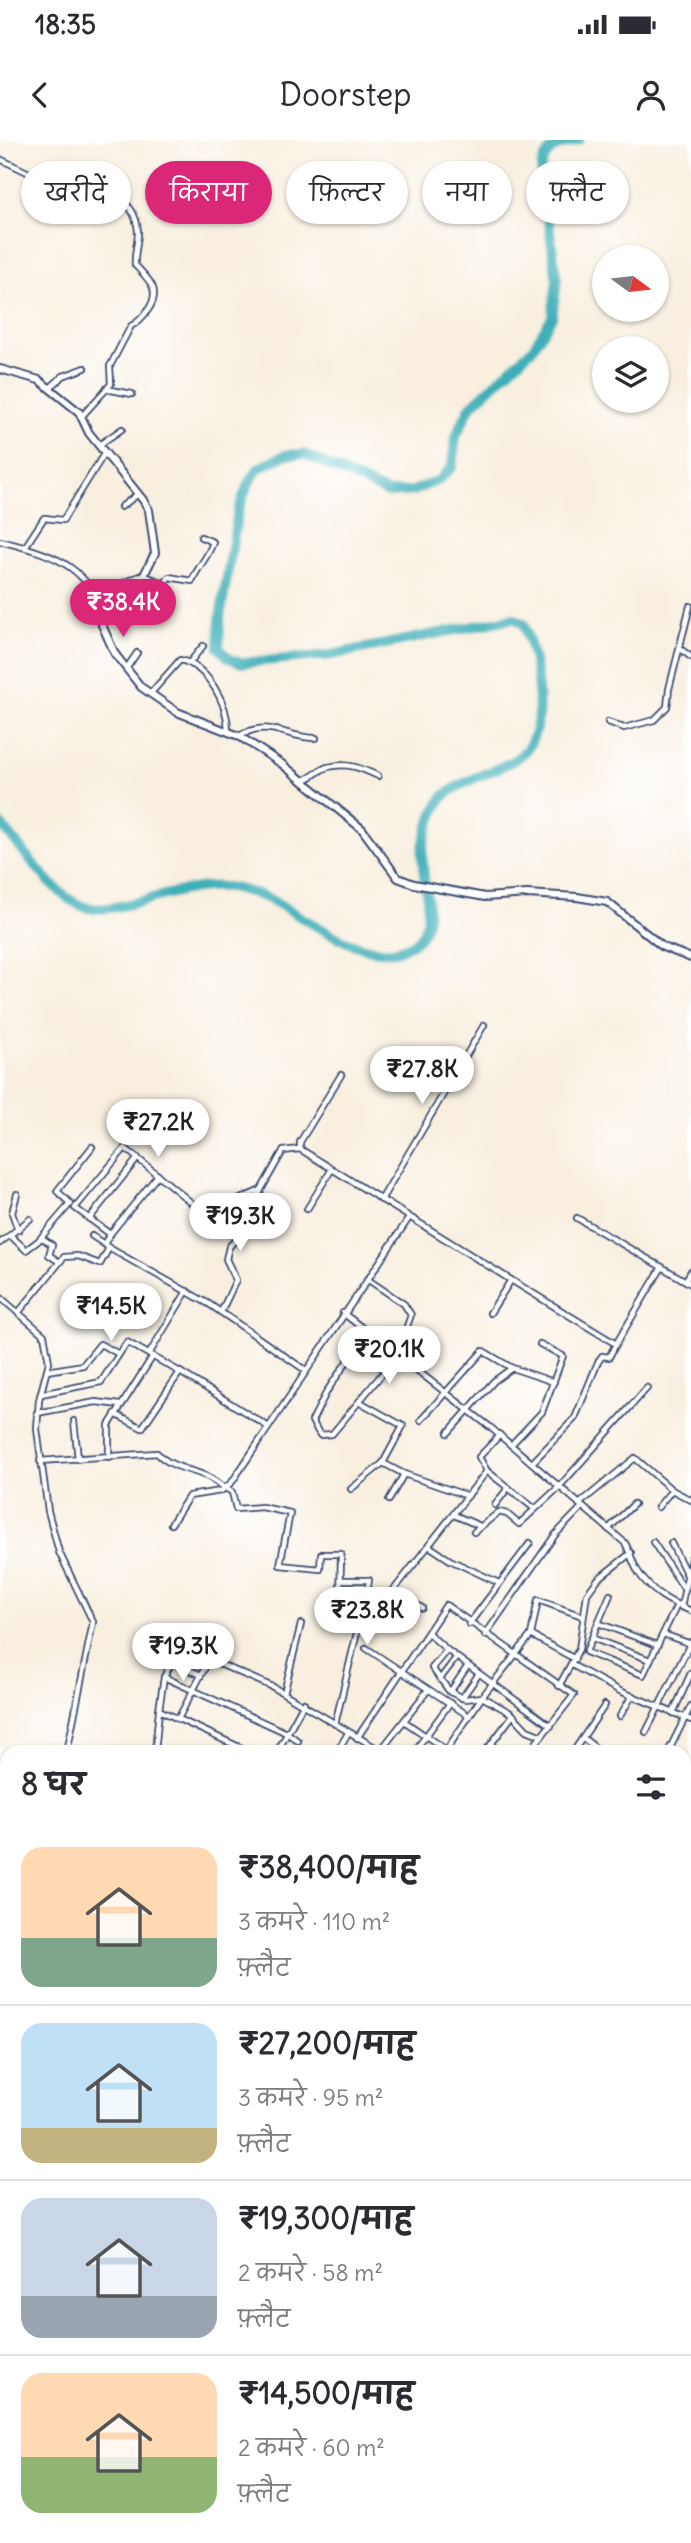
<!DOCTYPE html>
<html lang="hi">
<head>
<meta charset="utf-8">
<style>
	:root { --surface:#fff; --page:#f7f7f7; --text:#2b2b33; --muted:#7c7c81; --line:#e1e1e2; --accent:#db2777 }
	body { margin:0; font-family:Delius,"Playpen Sans Deva",sans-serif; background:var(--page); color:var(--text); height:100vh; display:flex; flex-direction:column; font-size:26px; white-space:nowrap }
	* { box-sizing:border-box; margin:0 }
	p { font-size:23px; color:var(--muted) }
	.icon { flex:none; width:38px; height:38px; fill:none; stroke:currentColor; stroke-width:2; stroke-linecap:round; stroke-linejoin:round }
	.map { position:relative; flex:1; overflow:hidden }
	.panel { position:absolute; left:0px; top:1605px; width:691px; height:800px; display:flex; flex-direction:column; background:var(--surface); border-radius:21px 21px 0 0; box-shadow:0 2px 5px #0004 }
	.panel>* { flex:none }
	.hud { position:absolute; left:21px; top:21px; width:649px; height:63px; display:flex; gap:14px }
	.needle { width:46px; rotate:105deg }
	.tools { position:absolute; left:592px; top:105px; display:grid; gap:14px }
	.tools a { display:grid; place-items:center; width:77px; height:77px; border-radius:50%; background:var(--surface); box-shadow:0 2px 5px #0004; font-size:35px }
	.price { position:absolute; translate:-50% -60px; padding:0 16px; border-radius:24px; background:#fff; color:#222; font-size:23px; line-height:46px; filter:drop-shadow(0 2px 4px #0008) }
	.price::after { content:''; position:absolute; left:50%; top:42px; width:21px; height:16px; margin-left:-10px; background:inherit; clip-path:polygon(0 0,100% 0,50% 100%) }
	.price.active { background:var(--accent); color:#fff }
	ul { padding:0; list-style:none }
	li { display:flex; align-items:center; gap:21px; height:175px; padding:0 21px }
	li+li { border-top:2px solid var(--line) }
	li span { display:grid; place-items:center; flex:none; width:196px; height:140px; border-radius:21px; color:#555 }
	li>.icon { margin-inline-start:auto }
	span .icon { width:84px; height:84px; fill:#fffc; stroke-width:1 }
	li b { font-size:30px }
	h2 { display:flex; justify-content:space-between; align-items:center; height:84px; padding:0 21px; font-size:30px }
	.pill { padding:0 24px; border-radius:32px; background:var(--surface); box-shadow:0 2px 5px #0004; font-size:24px; line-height:63px }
	.pill.active { background:var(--accent); color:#fff }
	.status { display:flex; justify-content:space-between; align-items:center; height:49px; padding:0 35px; background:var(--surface); direction:ltr }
	.status svg { height:19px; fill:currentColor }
	header { display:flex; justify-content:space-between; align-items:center; height:91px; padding:0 21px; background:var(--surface); font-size:32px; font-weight:600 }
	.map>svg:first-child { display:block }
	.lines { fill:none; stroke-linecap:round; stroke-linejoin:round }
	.river { stroke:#3eafb8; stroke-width:10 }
	.street-casing { stroke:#3c4c71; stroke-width:8 }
	.secondary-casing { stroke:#3c4c71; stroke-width:10 }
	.street { stroke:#fff; stroke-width:4.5 }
	.secondary { stroke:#fff; stroke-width:6 }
</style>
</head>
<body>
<div class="status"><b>18:35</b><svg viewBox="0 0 49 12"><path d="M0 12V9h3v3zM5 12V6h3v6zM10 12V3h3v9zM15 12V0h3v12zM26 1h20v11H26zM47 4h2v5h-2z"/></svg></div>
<header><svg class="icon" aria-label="back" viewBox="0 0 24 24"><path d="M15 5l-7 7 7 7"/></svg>Doorstep<svg class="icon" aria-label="person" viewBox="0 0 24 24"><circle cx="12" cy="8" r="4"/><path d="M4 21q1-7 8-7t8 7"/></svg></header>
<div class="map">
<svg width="691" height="2403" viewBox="0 0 691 2403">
	<rect width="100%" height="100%" fill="#fff"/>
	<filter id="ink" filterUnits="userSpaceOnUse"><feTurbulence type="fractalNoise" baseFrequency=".0143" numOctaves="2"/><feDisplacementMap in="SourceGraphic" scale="14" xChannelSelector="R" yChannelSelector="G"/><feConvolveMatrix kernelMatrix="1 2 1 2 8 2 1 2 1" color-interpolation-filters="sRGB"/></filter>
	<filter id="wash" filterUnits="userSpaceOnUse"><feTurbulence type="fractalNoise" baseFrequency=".00686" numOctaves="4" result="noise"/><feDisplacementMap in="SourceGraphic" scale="28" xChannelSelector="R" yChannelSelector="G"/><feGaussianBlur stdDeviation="1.57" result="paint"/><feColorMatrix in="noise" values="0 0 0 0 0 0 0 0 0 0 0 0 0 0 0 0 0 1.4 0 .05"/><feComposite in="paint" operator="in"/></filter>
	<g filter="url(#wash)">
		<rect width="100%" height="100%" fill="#f8efdf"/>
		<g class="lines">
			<path class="river" d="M0 684C23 708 53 755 82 766 117 780 186 736 238 749 249 752 262 755 273 761 307 778 364 824 404 808 447 791 418 741 423 708 425 695 433 674 439 663 444 652 463 644 473 639 488 632 508 626 521 615 552 588 535 517 524 484L514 478 331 515 241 523 229 518 219 508 220 478 238 371 248 344 259 328 285 315 304 314 388 353 413 351 439 340 452 327 456 296 470 267 532 209 552 177 557 141 541 28C546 6 559 6 579 0"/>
		</g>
	</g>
	<g filter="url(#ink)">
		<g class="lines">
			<g class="street-casing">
				<g id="street">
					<path d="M0 19 48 42 54 32C85 40 136 50 138 92 138 103 134 114 135 125 149 140 162 150 148 170 143 177 139 182 131 186L110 226 111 244 81 277"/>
					<polyline points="50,248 63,236 85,228"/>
					<polyline points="106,249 132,254"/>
					<polyline points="99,305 122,289"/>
					<polyline points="121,367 138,354"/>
					<path d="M0 401C48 413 87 423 103 475"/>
					<polyline points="25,407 44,378 63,380 104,314"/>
					<path d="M144 435 164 444 169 437 192 441C198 426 208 418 213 402L201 397"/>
					<polyline points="679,508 691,517"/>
					<polyline points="190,522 203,506"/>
					<polyline points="126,529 137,513"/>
					<path d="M150 554 180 520C208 526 228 564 228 591"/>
					<polyline points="608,582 624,588 654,580 667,567 669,549 690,466"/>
					<path d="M239 596C270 578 285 598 316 598"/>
					<path d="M303 640C313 638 319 629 328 627 347 622 361 628 378 636"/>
					<polyline points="341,935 300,1002 300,1009 511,1140 490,1173"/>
					<polyline points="17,1054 12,1073 18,1090"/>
					<polyline points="381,1060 484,885"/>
					<polyline points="71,1064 57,1051 92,1007"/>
					<polyline points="307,1069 332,1029"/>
					<polyline points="577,1078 691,1144"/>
					<polyline points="89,1079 138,1018"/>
					<polyline points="110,1094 75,1068 125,1008 216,1083 238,1060 261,1050 283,1011 300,1009"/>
					<polyline points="11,1096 26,1110 38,1101 70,1064"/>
					<polyline points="92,1096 104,1104"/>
					<polyline points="42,1098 52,1105 49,1115 58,1121"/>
					<polyline points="0,1103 30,1079"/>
					<polyline points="109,1108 209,1164 305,1230"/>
					<polyline points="367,1139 404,1164 411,1175 406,1189 390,1210"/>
					<polyline points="511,1140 616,1204 662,1127"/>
					<polyline points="686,1140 691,1131"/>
					<polyline points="0,1157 44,1195 49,1222 39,1260 37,1289 48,1371 59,1412 93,1482 67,1612"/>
					<polyline points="221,1172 236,1140 226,1119 229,1107 245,1089 261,1050"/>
					<polyline points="18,1173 64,1117 78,1116 100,1124 109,1108 104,1104 110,1094 158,1035"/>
					<path d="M343 1173 490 1287 625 1403C630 1412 632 1421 637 1430 650 1452 670 1462 691 1471"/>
					<polyline points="367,1192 327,1251 312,1281 320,1295 332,1294 397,1216"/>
					<polyline points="149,1214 187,1151"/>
					<polyline points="47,1231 83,1225 100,1204 119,1214"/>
					<polyline points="41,1254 101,1242 127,1202 180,1232"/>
					<polyline points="37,1273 96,1262 120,1265"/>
					<polyline points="115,1274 142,1288 180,1232 267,1286"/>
					<polyline points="421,1280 483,1211 512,1228 554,1242"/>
					<polyline points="74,1281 78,1319"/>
					<polyline points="448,1293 494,1241 512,1228"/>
					<polyline points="511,1305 542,1272 563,1216 540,1204"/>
					<polyline points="109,1317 109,1285 153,1216"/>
					<path d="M40 1321 157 1313C171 1328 191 1329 208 1337 216 1341 224 1348 232 1352L236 1369 262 1367 290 1373 280 1425 320 1429 321 1414H341L340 1462"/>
					<polyline points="383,1323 404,1334 468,1356"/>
					<polyline points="532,1323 575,1278 598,1222 602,1216 609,1217 616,1204"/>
					<polyline points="487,1331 535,1369"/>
					<polyline points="351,1349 383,1323 403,1286 360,1262"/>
					<polyline points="389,1360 404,1334"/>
					<polyline points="579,1364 635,1318 672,1350"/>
					<polyline points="495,1365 508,1348"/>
					<polyline points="658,1367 672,1350 691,1360"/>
					<polyline points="454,1375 480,1386"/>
					<polyline points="171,1384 189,1356 221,1351 232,1342 409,1078"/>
					<polyline points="608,1389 634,1364"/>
					<polyline points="474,1392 499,1372 507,1374 519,1384 559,1347 647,1248"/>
					<polyline points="653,1402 685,1450"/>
					<polyline points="671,1403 687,1435"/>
					<polyline points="429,1406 450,1420 499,1443"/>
					<polyline points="341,1440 369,1440 367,1451"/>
					<polyline points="393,1451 487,1331 479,1317 500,1295"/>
					<polyline points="681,1467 691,1418"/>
					<polyline points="598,1483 610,1455"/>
					<polyline points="469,1484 530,1403"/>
					<polyline points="428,1493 447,1510"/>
					<polyline points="663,1494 691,1504"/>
					<polyline points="485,1495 555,1395 582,1367"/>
					<polyline points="531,1495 538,1460 582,1476"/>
					<polyline points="592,1498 650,1520"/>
					<polyline points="657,1505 598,1483 586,1512 643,1535 676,1467"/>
					<polyline points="366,1508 469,1576"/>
					<polyline points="172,1522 201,1535"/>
					<polyline points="572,1525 620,1551 691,1580"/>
					<polyline points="440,1539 456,1518"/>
					<polyline points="559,1546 579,1509 587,1454 598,1439 631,1413"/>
					<polyline points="450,1552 467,1527"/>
					<polyline points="284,1553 301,1484"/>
					<polyline points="462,1558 478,1535"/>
					<polyline points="159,1570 164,1537"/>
					<polyline points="673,1573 691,1533"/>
					<polyline points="620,1576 632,1556"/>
					<polyline points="178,1579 209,1520"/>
					<polyline points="404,1581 449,1612"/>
					<polyline points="335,1584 367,1451 383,1460 393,1451 422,1468"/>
					<polyline points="646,1592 691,1502"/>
					<polyline points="542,1596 527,1590 511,1573 482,1557 465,1559 450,1552 432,1528 447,1510 551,1586"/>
					<polyline points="357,1598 446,1465 574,1555 529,1612"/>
					<polyline points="583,1598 601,1612"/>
					<polyline points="298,1601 287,1593 164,1537 180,1507 273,1547 383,1612"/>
					<polyline points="381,1610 428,1550"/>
					<polyline points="155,1612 159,1570 250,1612"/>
					<polyline points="277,1612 304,1563"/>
					<polyline points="337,1612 348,1593"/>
					<polyline points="414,1612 450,1563"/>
					<polyline points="445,1612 482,1557 531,1495 575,1519"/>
					<polyline points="485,1612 513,1575"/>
					<polyline points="573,1612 605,1565"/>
					<polyline points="668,1612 691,1566"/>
					<polyline points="684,1650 691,1636"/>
					<polyline points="684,1680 691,1672"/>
					<polyline points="684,1728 691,1720"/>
					<polyline points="0,1745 7,1738"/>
					<polyline points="684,1746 691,1751"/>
					<polyline points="0,1770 5,1776"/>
					<polyline points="0,1781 7,1774"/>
					<polyline points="684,1781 691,1773"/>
					<polyline points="0,1859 7,1853"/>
					<polyline points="0,1902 7,1896"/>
					<polyline points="684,1912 691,1906"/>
					<polyline points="0,1926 7,1937"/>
					<polyline points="0,1978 7,1971"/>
					<polyline points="684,2023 691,2028"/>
					<polyline points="0,2033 7,2026"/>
					<polyline points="684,2069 691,2075"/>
					<polyline points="0,2136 7,2128"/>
					<polyline points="684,2137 690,2141"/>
					<polyline points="0,2155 7,2152"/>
					<polyline points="0,2171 2,2172 0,2178"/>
					<polyline points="684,2183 691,2189"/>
					<polyline points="0,2219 7,2222"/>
					<polyline points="0,2266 7,2251"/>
					<polyline points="0,2269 7,2272"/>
					<polyline points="0,2309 7,2312"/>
					<polyline points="684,2323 691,2327"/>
					<polyline points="0,2365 7,2350"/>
					<polyline points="287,2398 299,2403"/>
					<polyline points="408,2398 422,2403"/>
					<polyline points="493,2398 498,2403"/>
					<polyline points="605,2398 615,2403"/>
					<polyline points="0,2402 2,2403"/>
					<polyline points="73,2403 76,2398"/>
					<polyline points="132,2403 134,2398"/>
					<polyline points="191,2403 194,2398"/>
					<polyline points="266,2403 268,2398"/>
					<polyline points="364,2403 367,2398"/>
					<polyline points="383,2403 386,2398"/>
					<polyline points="580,2403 586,2403"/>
				</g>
			</g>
			<g class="secondary-casing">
				<g id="secondary">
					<polyline points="0,229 39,240 79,272 89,293 143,360 149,370 155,413 144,435 125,443 119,458 103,475 102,485 115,514 141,547 177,572 239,596 282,624 362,689 398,738 414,744 485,757 527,754 577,757 607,762 663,807 691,818"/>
					<polyline points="0,1667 7,1676"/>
					<polyline points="684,2089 691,2080"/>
					<polyline points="327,2403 329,2398"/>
					<polyline points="474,2403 477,2398"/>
				</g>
			</g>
			<use href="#street" class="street"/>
			<use href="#secondary" class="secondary"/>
		</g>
	</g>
</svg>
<div class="tools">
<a><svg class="needle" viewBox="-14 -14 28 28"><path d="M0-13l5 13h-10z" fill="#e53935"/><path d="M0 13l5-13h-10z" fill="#7c7c81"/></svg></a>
<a><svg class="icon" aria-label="layers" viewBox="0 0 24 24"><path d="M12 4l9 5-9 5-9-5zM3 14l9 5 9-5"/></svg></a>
</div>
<b class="price active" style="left:123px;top:499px">₹38.4K</b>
<b class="price" style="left:422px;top:966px">₹27.8K</b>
<b class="price" style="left:158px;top:1019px">₹27.2K</b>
<b class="price" style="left:240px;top:1113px">₹19.3K</b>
<b class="price" style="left:111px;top:1203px">₹14.5K</b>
<b class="price" style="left:389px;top:1246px">₹20.1K</b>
<b class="price" style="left:367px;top:1507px">₹23.8K</b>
<b class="price" style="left:183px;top:1543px">₹19.3K</b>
<div class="hud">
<a class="pill">खरीदें</a>
<a class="pill active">किराया</a>
<a class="pill">फ़िल्टर</a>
<a class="pill">नया</a>
<a class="pill">फ़्लैट</a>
</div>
<section class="panel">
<h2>8 घर<svg class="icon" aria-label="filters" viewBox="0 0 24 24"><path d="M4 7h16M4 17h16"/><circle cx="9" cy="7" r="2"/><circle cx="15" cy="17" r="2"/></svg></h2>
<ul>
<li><span style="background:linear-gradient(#ffd9b3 65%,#7fa58c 0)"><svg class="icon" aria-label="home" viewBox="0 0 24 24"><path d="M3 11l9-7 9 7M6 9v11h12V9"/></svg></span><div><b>₹38,400/माह</b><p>3 कमरे · 110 m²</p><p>फ़्लैट</p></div></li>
<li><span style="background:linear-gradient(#bfe0f5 75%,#c2b280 0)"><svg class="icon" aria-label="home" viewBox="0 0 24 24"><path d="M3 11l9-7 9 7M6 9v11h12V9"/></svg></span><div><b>₹27,200/माह</b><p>3 कमरे · 95 m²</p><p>फ़्लैट</p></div></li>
<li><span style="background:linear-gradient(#c9d6e8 70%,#9aa5b1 0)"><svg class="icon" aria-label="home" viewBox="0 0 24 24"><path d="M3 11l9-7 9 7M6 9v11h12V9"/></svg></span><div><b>₹19,300/माह</b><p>2 कमरे · 58 m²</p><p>फ़्लैट</p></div></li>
<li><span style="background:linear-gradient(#ffd9b3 60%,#8fb573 0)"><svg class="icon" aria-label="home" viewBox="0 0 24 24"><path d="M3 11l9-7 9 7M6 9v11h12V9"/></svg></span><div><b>₹14,500/माह</b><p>2 कमरे · 60 m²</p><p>फ़्लैट</p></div></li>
</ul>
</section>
</div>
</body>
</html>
